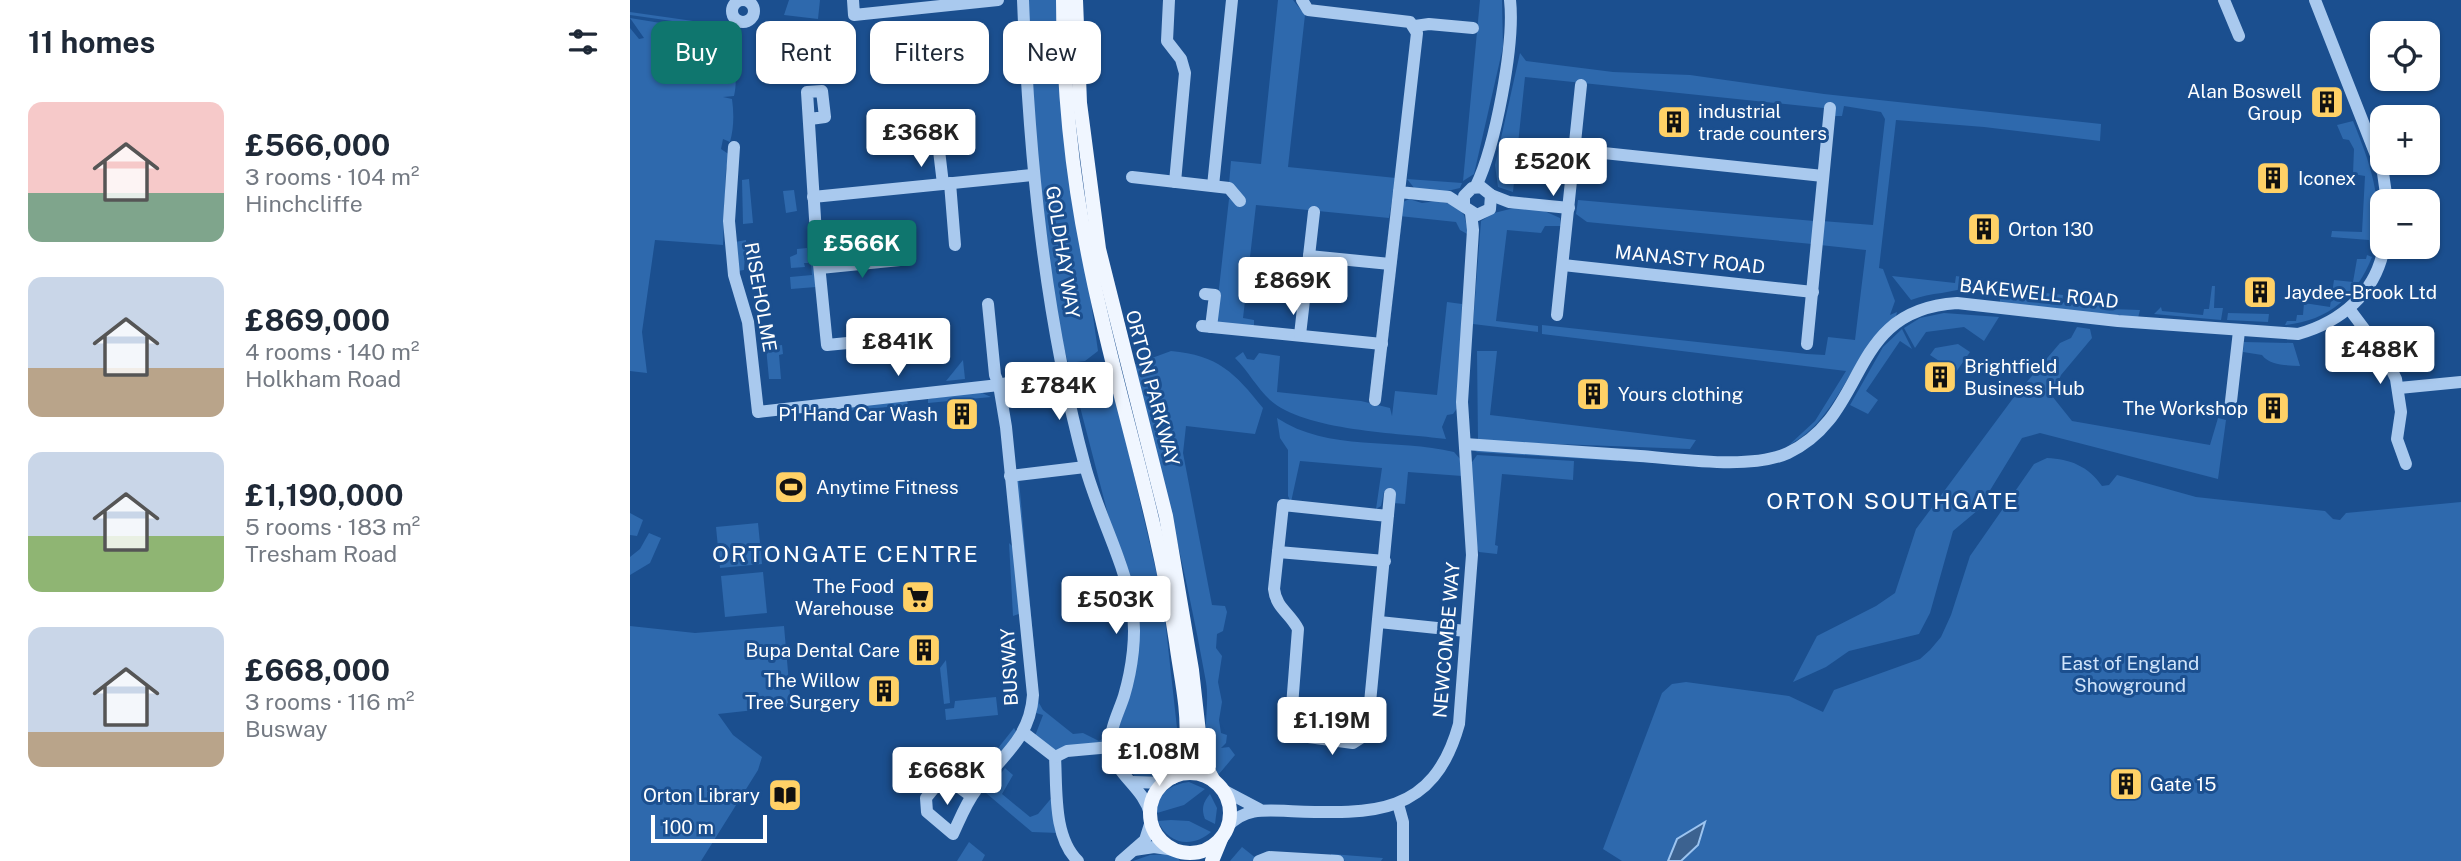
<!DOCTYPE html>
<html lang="en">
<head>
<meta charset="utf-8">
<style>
	:root { --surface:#fff; --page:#f2f2f3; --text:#1f2937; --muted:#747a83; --accent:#0f766e }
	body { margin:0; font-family:"Public Sans",sans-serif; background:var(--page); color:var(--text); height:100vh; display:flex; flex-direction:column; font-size:26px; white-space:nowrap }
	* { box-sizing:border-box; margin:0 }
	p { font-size:23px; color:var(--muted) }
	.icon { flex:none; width:38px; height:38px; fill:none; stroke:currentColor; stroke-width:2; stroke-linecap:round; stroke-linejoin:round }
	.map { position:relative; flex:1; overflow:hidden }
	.panel { display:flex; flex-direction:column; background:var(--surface); width:630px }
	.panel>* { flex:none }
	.banner { position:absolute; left:21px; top:21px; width:665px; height:63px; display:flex; gap:14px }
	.buttons { position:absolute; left:1740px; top:21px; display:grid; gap:14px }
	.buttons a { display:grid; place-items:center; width:70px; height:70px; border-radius:14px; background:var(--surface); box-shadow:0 2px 5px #0004; font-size:35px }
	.scale { position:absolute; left:21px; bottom:18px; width:116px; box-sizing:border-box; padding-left:7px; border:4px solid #fff; border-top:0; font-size:19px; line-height:24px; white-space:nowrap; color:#fff; -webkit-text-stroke:5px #1b4f8f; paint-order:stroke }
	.price { position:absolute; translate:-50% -60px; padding:0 16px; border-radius:7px; background:#fff; color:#222; font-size:23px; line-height:46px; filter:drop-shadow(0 2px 4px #0008) }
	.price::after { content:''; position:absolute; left:50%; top:42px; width:21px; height:16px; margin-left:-10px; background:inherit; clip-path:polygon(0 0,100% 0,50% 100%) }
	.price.on { background:var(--accent); color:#fff }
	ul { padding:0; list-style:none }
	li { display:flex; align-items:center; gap:21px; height:175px; padding:0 28px }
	li span { display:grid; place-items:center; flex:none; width:196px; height:140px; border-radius:14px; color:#555 }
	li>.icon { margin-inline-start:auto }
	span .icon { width:84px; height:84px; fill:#fffc; stroke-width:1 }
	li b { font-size:30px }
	h2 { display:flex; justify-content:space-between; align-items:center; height:84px; padding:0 28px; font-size:30px }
	.tag { padding:0 24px; border-radius:14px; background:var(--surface); box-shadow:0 2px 5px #0004; font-size:24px; line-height:63px }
	.tag.on { background:var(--accent); color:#fff }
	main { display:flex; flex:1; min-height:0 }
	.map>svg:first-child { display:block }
	.green { fill:#2e69ad }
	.water { fill:#3c6290; stroke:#9cc4f0; stroke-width:2 }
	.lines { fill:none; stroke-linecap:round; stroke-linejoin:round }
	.minor { stroke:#a9c9ee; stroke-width:12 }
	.major { stroke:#f0f6ff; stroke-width:14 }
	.labels { text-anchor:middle; stroke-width:6; stroke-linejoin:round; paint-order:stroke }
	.poi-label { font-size:19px; fill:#fff; stroke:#1b4f8f; text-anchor:start }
	.street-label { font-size:19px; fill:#fff; stroke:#1b4f8f }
	.park-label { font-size:19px; fill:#cfe3fa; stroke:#1b4f8f }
	.quarter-label { font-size:23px; letter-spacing:2px; fill:#fff; stroke:#1b4f8f }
</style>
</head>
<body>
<main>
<section class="panel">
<h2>11 homes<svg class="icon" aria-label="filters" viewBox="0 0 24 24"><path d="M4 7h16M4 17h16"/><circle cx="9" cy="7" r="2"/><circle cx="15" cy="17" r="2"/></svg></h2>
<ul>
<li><span style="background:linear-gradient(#f6c9c9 65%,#7fa58c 0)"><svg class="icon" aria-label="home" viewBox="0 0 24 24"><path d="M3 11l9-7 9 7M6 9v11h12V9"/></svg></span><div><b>£566,000</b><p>3 rooms · 104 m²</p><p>Hinchcliffe</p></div></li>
<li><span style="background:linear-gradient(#c9d6e8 65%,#b9a48a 0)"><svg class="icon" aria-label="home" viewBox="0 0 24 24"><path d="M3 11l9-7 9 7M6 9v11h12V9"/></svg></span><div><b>£869,000</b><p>4 rooms · 140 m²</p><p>Holkham Road</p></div></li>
<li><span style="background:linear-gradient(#c9d6e8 60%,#8fb573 0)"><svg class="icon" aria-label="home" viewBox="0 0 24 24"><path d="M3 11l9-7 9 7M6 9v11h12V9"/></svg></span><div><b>£1,190,000</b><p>5 rooms · 183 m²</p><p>Tresham Road</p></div></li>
<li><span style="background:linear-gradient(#c9d6e8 75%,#b9a48a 0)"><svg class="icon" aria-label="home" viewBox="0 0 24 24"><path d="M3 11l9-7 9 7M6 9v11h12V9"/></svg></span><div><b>£668,000</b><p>3 rooms · 116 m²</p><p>Busway</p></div></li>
</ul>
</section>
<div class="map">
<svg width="1831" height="861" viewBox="0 0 1831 861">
	<rect width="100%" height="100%" fill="#1b4f8f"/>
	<g class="green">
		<polygon points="159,0 190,0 188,19 154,15"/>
		<polygon points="399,0 426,0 430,87 468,351 455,361 438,363 418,284 402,175"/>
		<polygon points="648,0 663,0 675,15 658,167 766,178 759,218 626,205 613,318 624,320 624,328 585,324 599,199 613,201 599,184 601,161 631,164"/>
		<polygon points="850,0 872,0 873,47 844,174 833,181"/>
		<polygon points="0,12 77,23 77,26 0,15"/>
		<path d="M0 18 104 35 107 42 81 51 86 58 96 47 108 53C103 70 108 80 104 96L93 97 102 99C104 113 104 128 100 142L93 139 91 149 100 155 96 169 93 245 25 240 12 332 17 373 0 371V28L9 39 14 38Z"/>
		<path d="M890 53 896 61 983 72 1060 75 1194 94 1471 124 1470 141 1354 127 1266 120 1249 268 1253 269 1265 301 1260 315 1267 312 1266 316C1220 352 1211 418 1159 445L1185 421 1216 371 912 334V325L1177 354 1195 355 1198 337 1225 340 1236 250 1190 245 1192 221 1243 225 1255 119 1251 112 1214 106 1212 116H1203V109L895 77 883 192 868 187 865 165Z"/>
		<path d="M1723 121C1740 163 1754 200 1744 246H1740L1739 240 1701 237 1702 231 1732 232 1735 176 1723 174 1724 149 1719 140 1713 139 1707 125Z"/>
		<polygon points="119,179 123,223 113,224 112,180"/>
		<polygon points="777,179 832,183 830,188 813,192 785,189"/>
		<polygon points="164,190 167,211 156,213 153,191"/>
		<polygon points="779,199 792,203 806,201 826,205 834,215 839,235 830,230 826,222 769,216 773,202"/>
		<polygon points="948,200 1184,221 1182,244 957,222 946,214"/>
		<polygon points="884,208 912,210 930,218 931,226 915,226 911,233 877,230 866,321 908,326 908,332 843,324 851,221 864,213"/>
		<polygon points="116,240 114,270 108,271 105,242"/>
		<polygon points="177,248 178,263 174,263 175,267 161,268 160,257 167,254 167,249"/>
		<path d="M1737 255 1742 257C1727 296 1698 321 1655 325L1657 321H1666L1667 315H1673L1674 303 1700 307 1704 280 1723 282 1727 259H1736Z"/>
		<polygon points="184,263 186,287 161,289 160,277 182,275 181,264"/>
		<path d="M1262 276 1325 283 1326 276 1339 278 1342 285C1323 294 1301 292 1281 300Z"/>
		<polygon points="1582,286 1585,286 1584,308 1593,308 1591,320 1524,314 1531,307 1532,311 1573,315 1574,309 1579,309"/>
		<polygon points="1370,288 1433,295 1432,303 1458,293 1467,304 1481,305 1481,309 1510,310 1508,318 1370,304"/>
		<path d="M817 302 832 304 828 407 823 414 817 415 812 427 816 439C770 433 674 431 640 400 627 388 618 371 605 358L613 352 617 359 624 360 629 353 650 356 647 392 731 401 760 408 762 416 765 391 807 395Z"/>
		<polygon points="1314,313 1369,317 1354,341 1334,327 1296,332 1285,348 1274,328 1290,318"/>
		<polygon points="1598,313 1639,314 1638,322 1597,320"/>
		<polygon points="1447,327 1460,329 1462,338 1431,375 1422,396 1442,421 1580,445 1588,418 1596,420 1588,479 1410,433 1392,438 1348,510 1323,531 1300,613 1289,634 1219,651 1196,667 1163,682 1187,636 1246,606 1265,593 1286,529 1384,397 1430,343 1441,338"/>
		<polygon points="1272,329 1282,349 1270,341 1236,391 1248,400 1238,414 1220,405 1253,347"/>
		<path d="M1614 342 1663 343 1670 366C1656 365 1640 366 1632 355L1613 352Z"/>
		<polygon points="1328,344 1340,352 1326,372 1300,355 1305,348"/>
		<polygon points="152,345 153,354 149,355 151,379 139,379 136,347"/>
		<path d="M541 351C588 355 605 373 633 408L625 434 556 426 553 453 582 605 595 606 597 612 593 631 587 634 586 648 592 656 588 682 592 702 589 720 591 733 597 735 596 743 591 748 599 747 605 755 589 774C566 750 581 712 576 682 557 575 531 470 503 365Z"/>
		<polygon points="847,351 867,351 860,415 1066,440 1060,449 848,441"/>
		<polygon points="333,360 335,379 316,381"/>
		<path d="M465 376 475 377 484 389 533 601 549 746C540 768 533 778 508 781L486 752V736L497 704 509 635 496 561 482 530 448 399 452 385Z"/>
		<polygon points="350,392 361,397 298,403 298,399"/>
		<polygon points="277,400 278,405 216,411 217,406"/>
		<path d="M647 418C698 452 767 438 824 452L831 460 832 476 778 472 775 504 763 503 762 493 754 492 751 506 746 509 752 468 670 461 661 502 658 496V450L650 438Z"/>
		<polygon points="850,450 989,458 988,461 845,452"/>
		<polygon points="847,455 944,461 943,480 872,474 865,545 868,546 867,554 849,552 846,545 840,465"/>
		<path d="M1417 458C1440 459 1458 466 1472 486L1479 485 1487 475 1566 497 1695 511 1703 519 1710 520 1716 513 1831 502V861H992L973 849 1032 693 1042 684 1056 682 1159 696 1193 712 1204 690 1290 659 1300 650 1311 637 1321 615 1340 556 1404 464Z"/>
		<polygon points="385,480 389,480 409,703 413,710 443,734 453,733 469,741 475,737 479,741 428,753 405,736 413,715 406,713"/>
		<polygon points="0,513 13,520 7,536 0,535"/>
		<polygon points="128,523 132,564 90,568 86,527"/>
		<polygon points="19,533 31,538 20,563 0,575 0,557 10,549"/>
		<polygon points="379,543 383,547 391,613 383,616"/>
		<polygon points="133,572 137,613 95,617 91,576"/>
		<polygon points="0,626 65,633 154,626 161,706 88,714 103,735 132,757 128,770 71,861 0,861"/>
		<polygon points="316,660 320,703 314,704 310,668"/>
		<polygon points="366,697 368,715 316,720 315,709 324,708 325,701"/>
		<polygon points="384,728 387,733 346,785 342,781"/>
		<polygon points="375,768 383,775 372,794 400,817 408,814 424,795 429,833 402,832 356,793"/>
		<path d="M559 782 575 789 554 805 527 813C526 793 542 784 559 782Z"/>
		<path d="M580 794 587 808 585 824 575 819C571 809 573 802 580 794Z"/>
		<path d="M541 820 559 821 581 832C563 848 538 845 528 821Z"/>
		<polygon points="339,842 355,855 352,861 327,861"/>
		<polygon points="612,847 627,859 626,861 600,861"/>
		<polygon points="545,854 550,861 503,861 520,855"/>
		<polygon points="701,855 701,854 753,858 751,861 715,861"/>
	</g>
	<polygon class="water" points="1075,822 1068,845 1051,861 1038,861 1047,839"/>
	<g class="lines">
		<g class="minor">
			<polyline points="223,0 224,15 368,0"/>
			<path d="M393 0C399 157 414 314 455 466 468 514 493 558 502 607 507 634 502 669 494 696 489 712 479 729 481 747 484 775 514 787 520 814"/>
			<polyline points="539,0 537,41 551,59 555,73 545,182"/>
			<polyline points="672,0 678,10 780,22 787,33 769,192 819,197 847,215 860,209 861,195 851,187 842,188 834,196 834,206"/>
			<polyline points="1594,0 1609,36"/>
			<polyline points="1685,0 1753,173 1757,201"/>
			<circle cx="113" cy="11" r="11"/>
			<polyline points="785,26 799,24 843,28"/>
			<polyline points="180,119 195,117 192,91 177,92 186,234 197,345 310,334"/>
			<polyline points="249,139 298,135 308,142 313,184"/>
			<polyline points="104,147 99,221 104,275 118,322 128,412 369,385 432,369"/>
			<polyline points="945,150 1193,176"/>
			<polyline points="502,177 599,188 610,201"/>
			<polyline points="320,183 325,245"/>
			<polyline points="583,186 602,0"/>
			<path d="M846 186C865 147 885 44 880 0"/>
			<polyline points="861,195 879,202 939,208"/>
			<polyline points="183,197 402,175"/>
			<polyline points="679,256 760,264"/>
			<polyline points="933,265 1183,292"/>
			<polyline points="190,268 270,260"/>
			<polyline points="575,294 585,295 581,327"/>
			<polyline points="1720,310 1756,358 1766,379 1771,412 1767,439 1776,464"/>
			<polyline points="927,315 951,85"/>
			<polyline points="572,326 752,344"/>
			<polyline points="670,335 684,212"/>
			<polyline points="1177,344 1200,108"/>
			<polyline points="1769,388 1831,382"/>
			<polyline points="745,400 769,192"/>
			<polyline points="1600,410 1609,331"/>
			<path d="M835 444C893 448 952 452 1010 456 1051 459 1121 470 1158 453 1241 414 1215 310 1327 303L1488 321 1668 334C1711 322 1746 293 1754 247"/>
			<polyline points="380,476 455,467"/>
			<path d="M758 516 653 505 644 589C646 608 660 613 668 629L661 719 665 732 671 736 723 743 737 734 760 494"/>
			<polyline points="648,552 755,561"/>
			<polyline points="749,622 836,631"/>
			<path d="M394 733 425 757C427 790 423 837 448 861"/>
			<polyline points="425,757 437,751 481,747"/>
			<polyline points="503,782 534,783"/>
			<polyline points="593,790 629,809"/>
			<path d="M341 796 314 776 296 798 297 812 323 834C330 819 336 803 346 790 370 757 400 740 403 695L376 427 369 385 365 375 358 304"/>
			<polyline points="768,804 773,822 773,861"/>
			<path d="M598 826C615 808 634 810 658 811 740 814 803 818 829 724L842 555 832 402 843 230 841 213"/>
			<polyline points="504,850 524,847 545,850"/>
			<polyline points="491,861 515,840 521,821"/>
			<polyline points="629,861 639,857 708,861"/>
		</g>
		<g class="major">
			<path d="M433 0C433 85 441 170 458 254 483 385 527 510 546 642 550 674 559 710 556 742 555 755 550 766 543 777"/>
			<polyline points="446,0 450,103 469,249 536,516 562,670 572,759 584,781"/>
			<circle cx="560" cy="813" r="40"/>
			<polyline points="582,861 591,839"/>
		</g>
	</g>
	<defs>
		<g id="building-square" transform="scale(1.75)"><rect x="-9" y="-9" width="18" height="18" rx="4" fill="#ffd166" stroke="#1b4f8f"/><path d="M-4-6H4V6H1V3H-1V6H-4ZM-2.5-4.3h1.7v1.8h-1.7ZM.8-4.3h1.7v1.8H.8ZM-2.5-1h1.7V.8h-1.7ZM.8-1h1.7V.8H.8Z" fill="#111"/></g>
		<g id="stadium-square" transform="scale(1.75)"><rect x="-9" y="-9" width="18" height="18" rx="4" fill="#ffd166" stroke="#1b4f8f"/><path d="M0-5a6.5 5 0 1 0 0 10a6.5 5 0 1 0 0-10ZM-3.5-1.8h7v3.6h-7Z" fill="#111"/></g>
		<g id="supermarket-square" transform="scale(1.75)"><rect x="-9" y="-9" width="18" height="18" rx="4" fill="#ffd166" stroke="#1b4f8f"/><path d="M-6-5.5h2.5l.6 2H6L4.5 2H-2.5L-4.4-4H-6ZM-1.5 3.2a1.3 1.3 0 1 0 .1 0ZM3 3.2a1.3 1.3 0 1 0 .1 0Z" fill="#111"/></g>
		<g id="library-square" transform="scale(1.75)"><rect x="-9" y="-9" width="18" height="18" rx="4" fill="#ffd166" stroke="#1b4f8f"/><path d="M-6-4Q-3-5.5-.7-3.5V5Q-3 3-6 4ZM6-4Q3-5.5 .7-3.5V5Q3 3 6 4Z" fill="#111"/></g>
	</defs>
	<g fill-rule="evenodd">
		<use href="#building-square" x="1697" y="102"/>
		<use href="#building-square" x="1044" y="122"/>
		<use href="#building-square" x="1643" y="178"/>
		<use href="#building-square" x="1354" y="229"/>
		<use href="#building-square" x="1630" y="292"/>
		<use href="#building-square" x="1310" y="377"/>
		<use href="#building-square" x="963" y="394"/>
		<use href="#building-square" x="1643" y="408"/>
		<use href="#building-square" x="332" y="414"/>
		<use href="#stadium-square" x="161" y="487"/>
		<use href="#supermarket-square" x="288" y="597"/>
		<use href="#building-square" x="294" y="650"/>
		<use href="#building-square" x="254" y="691"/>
		<use href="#building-square" x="1496" y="784"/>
		<use href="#library-square" x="155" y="795"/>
	</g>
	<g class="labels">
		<g class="poi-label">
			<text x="1672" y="98" text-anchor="end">Alan Boswell<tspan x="1672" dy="22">Group</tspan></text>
			<text x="1068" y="118">industrial<tspan x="1068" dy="22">trade counters</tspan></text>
			<text x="1668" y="185">Iconex</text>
			<text x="1378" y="236">Orton 130</text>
			<text x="1654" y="299">Jaydee-Brook Ltd</text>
			<text x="1334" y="373">Brightfield<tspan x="1334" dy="22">Business Hub</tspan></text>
			<text x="988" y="401">Yours clothing</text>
			<text x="1618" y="415" text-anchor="end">The Workshop</text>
			<text x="308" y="421" text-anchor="end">P1 Hand Car Wash</text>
			<text x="186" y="494">Anytime Fitness</text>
			<text x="264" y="593" text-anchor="end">The Food<tspan x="264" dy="22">Warehouse</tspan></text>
			<text x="270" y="657" text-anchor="end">Bupa Dental Care</text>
			<text x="230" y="687" text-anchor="end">The Willow<tspan x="230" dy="22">Tree Surgery</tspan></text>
			<text x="1520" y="791">Gate 15</text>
			<text x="130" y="802" text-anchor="end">Orton Library</text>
		</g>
		<g class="street-label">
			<text transform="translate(433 252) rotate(81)" y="7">GOLDHAY WAY</text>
			<text transform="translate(1060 259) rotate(6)" y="7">MANASTY ROAD</text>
			<text transform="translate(1409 293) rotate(6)" y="7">BAKEWELL ROAD</text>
			<text transform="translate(131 297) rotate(80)" y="7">RISEHOLME</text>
			<text transform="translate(523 388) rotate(75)" y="7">ORTON PARKWAY</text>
			<text transform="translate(816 640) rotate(-85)" y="7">NEWCOMBE WAY</text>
			<text transform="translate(379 667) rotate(-93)" y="7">BUSWAY</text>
		</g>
		<g class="park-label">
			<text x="1500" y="670">East of England<tspan x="1500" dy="22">Showground</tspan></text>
		</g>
		<g class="quarter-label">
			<text x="1263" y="509">ORTON SOUTHGATE</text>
			<text x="216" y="562">ORTONGATE CENTRE</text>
		</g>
	</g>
</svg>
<div class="buttons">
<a><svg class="icon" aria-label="locate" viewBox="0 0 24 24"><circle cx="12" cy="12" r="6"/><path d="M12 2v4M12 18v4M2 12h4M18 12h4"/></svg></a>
<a>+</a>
<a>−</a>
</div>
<div class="scale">100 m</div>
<b class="price" style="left:291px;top:169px">£368K</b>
<b class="price" style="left:923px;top:198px">£520K</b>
<b class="price on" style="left:232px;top:280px">£566K</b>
<b class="price" style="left:663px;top:317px">£869K</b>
<b class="price" style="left:268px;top:378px">£841K</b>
<b class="price" style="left:1750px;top:386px">£488K</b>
<b class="price" style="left:429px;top:422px">£784K</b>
<b class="price" style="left:486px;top:636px">£503K</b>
<b class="price" style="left:702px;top:757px">£1.19M</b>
<b class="price" style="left:529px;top:788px">£1.08M</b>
<b class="price" style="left:317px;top:807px">£668K</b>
<div class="banner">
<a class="tag on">Buy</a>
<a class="tag">Rent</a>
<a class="tag">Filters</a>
<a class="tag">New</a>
</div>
</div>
</main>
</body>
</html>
